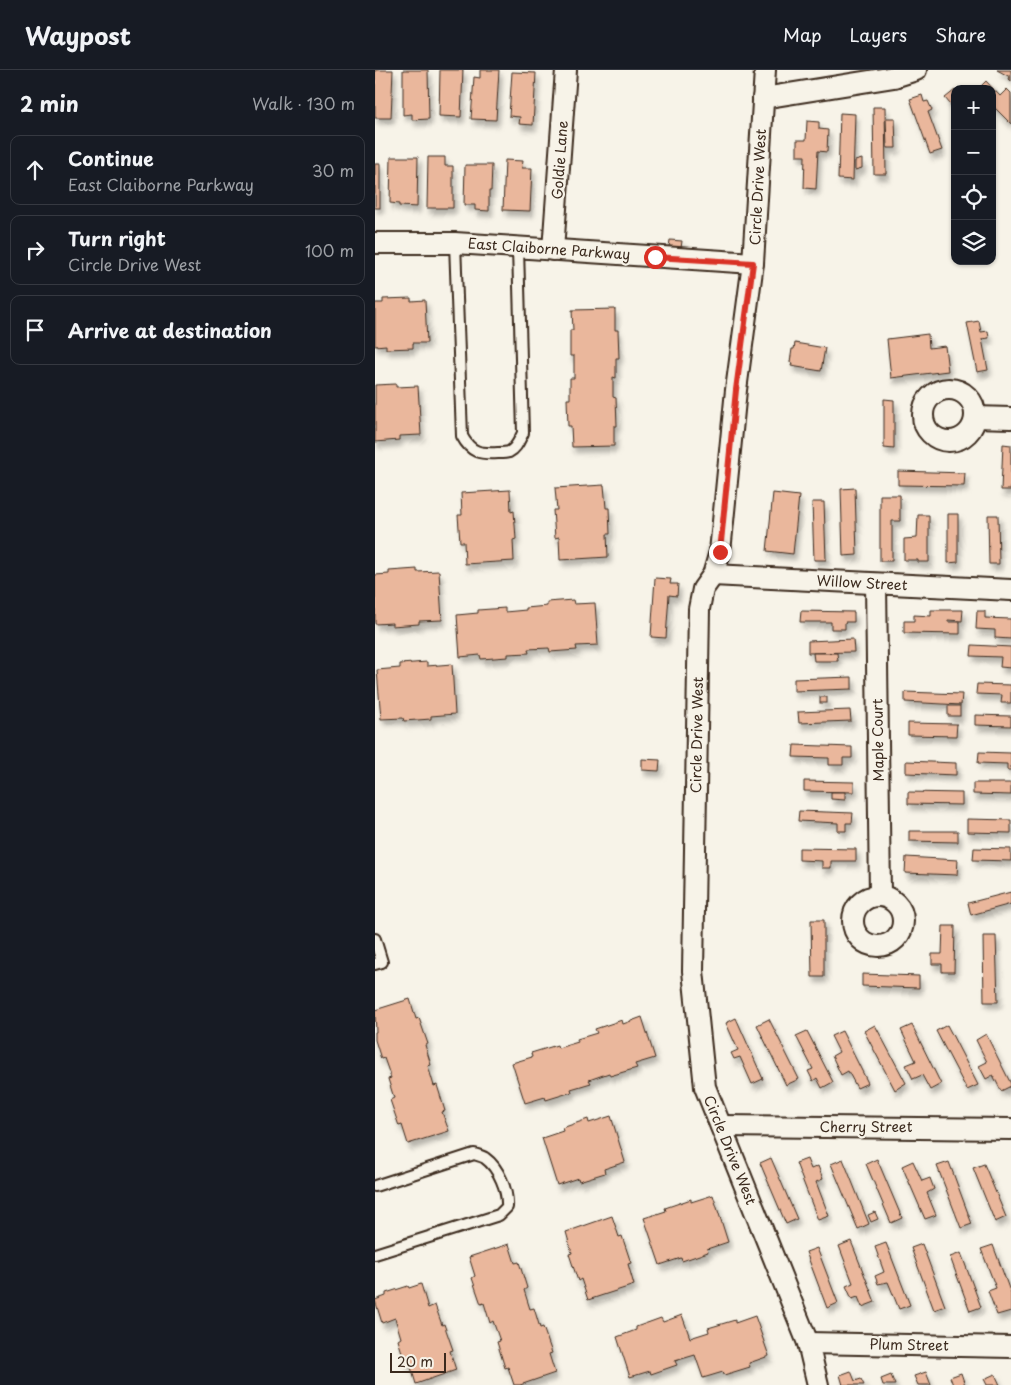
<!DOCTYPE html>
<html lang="en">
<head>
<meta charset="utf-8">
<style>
  :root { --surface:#171b24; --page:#20242c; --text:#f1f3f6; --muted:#9ea1a6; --line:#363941 }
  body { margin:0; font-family:"Playpen Sans",sans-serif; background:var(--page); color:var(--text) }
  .controls { position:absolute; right:15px; top:15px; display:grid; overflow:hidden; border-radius:10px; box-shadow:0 1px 4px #0004 }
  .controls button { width:45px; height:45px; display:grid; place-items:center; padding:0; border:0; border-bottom:1px solid var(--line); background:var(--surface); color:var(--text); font:25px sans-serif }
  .scale { position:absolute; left:15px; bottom:12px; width:56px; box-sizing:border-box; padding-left:5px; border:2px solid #3b2a1e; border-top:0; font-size:14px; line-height:18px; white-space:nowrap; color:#3b2a1e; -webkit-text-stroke:4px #f7f3e8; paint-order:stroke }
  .stop { position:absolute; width:15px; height:15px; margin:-11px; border:4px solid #d93025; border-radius:50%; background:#fff }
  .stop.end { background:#d93025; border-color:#fff; box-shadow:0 1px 5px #0008 }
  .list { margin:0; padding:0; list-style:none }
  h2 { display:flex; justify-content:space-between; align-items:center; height:65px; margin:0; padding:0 20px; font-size:21px }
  h2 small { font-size:16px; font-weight:400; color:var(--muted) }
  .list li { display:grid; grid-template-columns:32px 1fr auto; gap:15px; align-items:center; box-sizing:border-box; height:70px; margin:0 10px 10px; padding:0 10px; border:1px solid var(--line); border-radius:10px }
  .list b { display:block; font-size:19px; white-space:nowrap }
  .list p { margin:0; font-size:16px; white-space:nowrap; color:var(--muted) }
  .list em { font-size:16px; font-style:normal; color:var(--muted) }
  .icon { flex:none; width:28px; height:28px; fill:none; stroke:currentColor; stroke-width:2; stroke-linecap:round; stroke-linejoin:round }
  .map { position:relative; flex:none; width:636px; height:1315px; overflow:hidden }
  header { display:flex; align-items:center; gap:30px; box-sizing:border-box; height:70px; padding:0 25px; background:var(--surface); border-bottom:1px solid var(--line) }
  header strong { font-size:24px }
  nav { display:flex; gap:28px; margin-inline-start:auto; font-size:18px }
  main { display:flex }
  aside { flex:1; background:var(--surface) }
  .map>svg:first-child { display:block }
  .building { fill:#eab79c; stroke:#3b2a1e; filter:url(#shadow) }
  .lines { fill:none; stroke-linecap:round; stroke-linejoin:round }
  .lane-casing { stroke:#3b2a1e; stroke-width:14 }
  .street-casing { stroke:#3b2a1e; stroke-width:24 }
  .lane { stroke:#f7f3e8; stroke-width:10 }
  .street { stroke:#f7f3e8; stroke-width:20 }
  .route { stroke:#d93025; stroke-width:6 }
  .labels { text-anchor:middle; stroke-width:4.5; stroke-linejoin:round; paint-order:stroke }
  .street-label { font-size:14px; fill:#3b2a1e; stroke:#f7f3e8 }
</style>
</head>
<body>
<header>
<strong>Waypost</strong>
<nav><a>Map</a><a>Layers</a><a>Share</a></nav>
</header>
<main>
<aside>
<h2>2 min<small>Walk · 130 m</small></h2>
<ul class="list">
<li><svg class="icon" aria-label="ahead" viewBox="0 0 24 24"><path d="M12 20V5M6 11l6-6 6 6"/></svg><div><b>Continue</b><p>East Claiborne Parkway</p></div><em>30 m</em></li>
<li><svg class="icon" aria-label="right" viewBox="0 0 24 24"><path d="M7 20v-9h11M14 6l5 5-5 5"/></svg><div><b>Turn right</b><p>Circle Drive West</p></div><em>100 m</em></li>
<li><svg class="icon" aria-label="arrive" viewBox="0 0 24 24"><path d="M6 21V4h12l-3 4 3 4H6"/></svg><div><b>Arrive at destination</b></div></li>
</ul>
</aside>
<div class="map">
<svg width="636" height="1315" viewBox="0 0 636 1315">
  <defs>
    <filter id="shadow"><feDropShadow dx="3" dy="5.5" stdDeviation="2.5" flood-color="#0004"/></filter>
  </defs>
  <rect width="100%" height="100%" fill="#f7f3e8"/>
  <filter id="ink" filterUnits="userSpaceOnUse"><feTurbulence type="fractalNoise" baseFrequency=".02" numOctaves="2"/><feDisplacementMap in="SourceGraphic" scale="10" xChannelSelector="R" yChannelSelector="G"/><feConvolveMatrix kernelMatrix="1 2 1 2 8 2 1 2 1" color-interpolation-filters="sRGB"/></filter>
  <g filter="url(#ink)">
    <!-- building -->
    <g class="building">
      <polygon points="0,0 18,0 16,48 0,48"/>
      <polygon points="28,0 53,0 54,49 37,50 37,44 28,45"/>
      <polygon points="65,0 88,0 86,47 64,46"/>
      <polygon points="105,0 124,0 121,50 96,49 99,7 105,8"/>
      <polygon points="622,0 636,0 636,11 634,9 635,7"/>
      <polygon points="137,2 161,3 158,55 144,54 145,47 134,46"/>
      <polygon points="611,11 625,26 632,19 636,23 636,54 617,35 617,19 603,19"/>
      <polygon points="580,20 580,40 570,28"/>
      <polygon points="547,25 549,32 553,31 557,40 553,42 567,80 555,84 535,29"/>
      <polygon points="498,37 510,37 511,104 499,104"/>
      <polygon points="465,43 480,44 478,110 463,109"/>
      <polygon points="511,48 520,48 521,78 512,78"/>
      <polygon points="432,51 444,52 444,59 453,60 452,82 443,81 441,119 429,118 430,86 422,86 422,70 431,70"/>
      <polygon points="16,87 43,87 42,137 24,136 24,134 15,133"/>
      <polygon points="53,87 70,87 70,96 78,96 78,138 52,138"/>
      <polygon points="487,89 487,98 480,100 480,91"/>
      <polygon points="130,90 148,91 147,98 157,98 155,141 128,140"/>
      <rect x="0" y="94" width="5" height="44"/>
      <polygon points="90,95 117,95 116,121 114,121 114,141 100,140 100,135 89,135"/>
      <polygon points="295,170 307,171 306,178 294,177"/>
      <polygon points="36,228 36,231 50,230 52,273 38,273 38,278 11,279 11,275 0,276 0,233 8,233 8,229"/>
      <polygon points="240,239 240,260 243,260 244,288 241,288 241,308 238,307 238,327 241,328 242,356 239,356 239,376 197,377 196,356 193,356 192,329 195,329 195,308 199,308 199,286 195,286 195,260 198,260 197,240"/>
      <polygon points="604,251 606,262 613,261 614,268 607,269 613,300 602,302 592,253"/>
      <polygon points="553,264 554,278 570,276 573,301 516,308 512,269"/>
      <polygon points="420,273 450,278 446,301 416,296 417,293 415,292 417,279 419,279"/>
      <polygon points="21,314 21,317 43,316 46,365 24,366 24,370 0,372 0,315"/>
      <polygon points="509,329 519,330 519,379 509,378"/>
      <polygon points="628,374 636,375 636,420 626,420"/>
      <polygon points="523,401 590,403 589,416 523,415"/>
      <polygon points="229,415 231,438 234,438 235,464 232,464 233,487 185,490 184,467 180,468 178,440 182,440 180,418"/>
      <polygon points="480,418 482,485 468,486 466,419"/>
      <polygon points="135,420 136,442 139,441 141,469 138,470 139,491 90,494 89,472 85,472 83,445 87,445 86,423"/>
      <polygon points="398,423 424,426 418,484 392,481"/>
      <polygon points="505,425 525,425 525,451 517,451 517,491 505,491"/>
      <polygon points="437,432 449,432 451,490 439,490"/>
      <polygon points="573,444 583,444 583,492 573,493"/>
      <polygon points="543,445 554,445 554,492 543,492 543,490 529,490 529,469 542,468"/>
      <polygon points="613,445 623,445 624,494 614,494"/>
      <polygon points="42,499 42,502 64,501 67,550 44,551 44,554 17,556 17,553 0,554 0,505 14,504 14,501"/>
      <polygon points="280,508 296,509 295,514 303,514 302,526 294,525 291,568 276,567"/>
      <polygon points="198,530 199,534 220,533 223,575 201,576 202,580 175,582 174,578 153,579 154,583 133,584 133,587 106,589 105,585 85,587 82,545 103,543 103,540 130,538 130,542 151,540 151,538 172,536 172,532"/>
      <polygon points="556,540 588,540 587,551 573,550 573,552 585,552 585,564 529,563 529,551 539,551 539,545 556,546"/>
      <polygon points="426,541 479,542 479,552 470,552 470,559 456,559 456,552 425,552"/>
      <polygon points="602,541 610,541 610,548 636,549 636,569 620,568 620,560 601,559"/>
      <polygon points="478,569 479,582 433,583 433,571"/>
      <polygon points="597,575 636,577 636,598 625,597 626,587 596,586"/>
      <polygon points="438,583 462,583 463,591 439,591"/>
      <polygon points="52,592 52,596 77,594 80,644 56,646 56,649 29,651 28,648 6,649 2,600 25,598 25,594"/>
      <polygon points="477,607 477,619 419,621 419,609"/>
      <polygon points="602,614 636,615 636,633 626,633 627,625 601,624"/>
      <polygon points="530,622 587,624 586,635 530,632"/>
      <rect x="445" y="627" width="7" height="6"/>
      <rect x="573" y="636" width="12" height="10"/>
      <polygon points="475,640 476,651 424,653 423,642"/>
      <polygon points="600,645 636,646 636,656 600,655"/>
      <polygon points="533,653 582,654 581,666 533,665"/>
      <polygon points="419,675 477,677 477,688 468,688 468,695 454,695 454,688 418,687"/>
      <polygon points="604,682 636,683 636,700 632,700 632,694 603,693"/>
      <polygon points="267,689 285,690 284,701 267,700"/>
      <polygon points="531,691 581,693 581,705 531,703"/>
      <polygon points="429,711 479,712 479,722 429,721"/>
      <polygon points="598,713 636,713 636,725 598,724"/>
      <polygon points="456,722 470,722 470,730 456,729"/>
      <polygon points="533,722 587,723 587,735 533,734"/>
      <polygon points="424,741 478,743 477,753 471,753 471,761 463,761 463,753 423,751"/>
      <polygon points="592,749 636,750 636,763 592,762"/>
      <polygon points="534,761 583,761 583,772 534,771"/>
      <polygon points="424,778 481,779 481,791 456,791 456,798 447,798 447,791 424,790"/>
      <polygon points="599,778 636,779 636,791 598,790"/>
      <polygon points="531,787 583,790 582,805 530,803"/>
      <polygon points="636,822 636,834 596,845 593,833"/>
      <polygon points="436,850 449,850 449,907 437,907"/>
      <polygon points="568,856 580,856 579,902 567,902 567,894 557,894 557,884 567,884"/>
      <polygon points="608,866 621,866 623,932 609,932"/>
      <polygon points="487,904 544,906 544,918 487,916"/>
      <polygon points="35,929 41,949 44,948 53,974 50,975 56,995 53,996 59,1016 62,1015 70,1041 67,1042 74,1061 33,1074 27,1055 24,1056 15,1030 19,1028 13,1009 16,1008 9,988 6,989 0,970 0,962 1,962 0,940"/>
      <polygon points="267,947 280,988 260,994 262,998 235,1006 234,1003 214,1010 216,1013 196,1019 197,1022 171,1030 170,1027 150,1033 137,993 157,987 156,983 182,975 183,978 203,972 202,969 222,963 220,959 247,950 248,954"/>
      <polygon points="361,948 388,1009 377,1014 365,987 359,989 356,983 363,980 351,953"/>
      <polygon points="394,949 424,1009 411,1015 382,955"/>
      <polygon points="500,955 531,1013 520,1020 489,961"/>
      <polygon points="537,955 566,1014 555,1020 547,1005 538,1009 531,995 541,991 526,960"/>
      <polygon points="572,955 603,1015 592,1020 561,961"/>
      <polygon points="432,961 458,1012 447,1018 442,1008 438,1011 433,1001 438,999 421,966"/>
      <polygon points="467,961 493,1013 482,1018 473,1001 466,1005 457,986 464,982 456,966"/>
      <polygon points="611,964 636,1014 636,1016 626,1021 618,1005 611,1009 604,996 612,992 601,970"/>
      <polygon points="236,1046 250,1092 229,1099 230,1103 204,1111 203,1108 182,1115 167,1068 188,1061 187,1058 213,1049 214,1053"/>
      <polygon points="396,1088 422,1149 411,1154 385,1093"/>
      <polygon points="432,1089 436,1099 443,1096 448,1109 441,1112 454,1146 443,1150 421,1093"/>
      <polygon points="468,1089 494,1154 483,1159 456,1094"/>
      <polygon points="502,1089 527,1148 516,1153 491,1094"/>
      <polygon points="538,1091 547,1111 555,1108 559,1119 552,1123 561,1145 550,1149 527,1096"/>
      <polygon points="574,1092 597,1154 586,1158 562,1096"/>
      <polygon points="609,1094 631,1147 620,1152 598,1098"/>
      <polygon points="338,1125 353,1172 332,1179 333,1182 307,1191 306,1188 285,1195 269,1148 291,1141 290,1138 316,1129 316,1132"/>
      <polygon points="500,1142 503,1149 496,1152 493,1145"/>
      <polygon points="237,1146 244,1167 247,1166 256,1193 253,1194 259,1215 213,1230 206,1209 203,1211 194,1184 197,1183 191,1162"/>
      <polygon points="476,1171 500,1232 487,1237 483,1227 477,1229 471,1216 478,1213 464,1176"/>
      <polygon points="511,1173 535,1235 524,1239 513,1212 503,1214 500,1206 509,1202 500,1177"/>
      <polygon points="134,1174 140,1193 144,1192 152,1218 149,1220 155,1239 159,1238 165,1258 168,1257 177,1283 174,1284 180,1303 145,1315 139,1315 133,1297 130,1298 122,1272 125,1271 118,1251 115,1253 109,1233 106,1234 97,1208 100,1206 94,1187"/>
      <polygon points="547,1174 570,1236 559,1240 536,1178"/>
      <polygon points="618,1175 636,1224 636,1241 622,1245 613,1221 621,1218 606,1179"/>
      <polygon points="442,1178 463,1233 452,1238 431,1182"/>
      <polygon points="586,1183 606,1237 595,1241 575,1187"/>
      <polygon points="46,1214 53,1238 60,1235 67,1255 69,1254 78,1280 75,1281 81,1300 41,1314 35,1294 31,1295 23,1270 26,1268 20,1248 7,1253 0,1230 11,1226 11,1223 33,1216 34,1218"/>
      <polygon points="307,1245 315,1268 334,1262 333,1258 360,1250 360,1253 380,1246 394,1286 374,1293 375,1297 349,1305 348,1302 328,1308 320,1285 300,1291 302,1295 276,1304 275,1301 255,1307 242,1267 261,1260 261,1257 286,1248 288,1252"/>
      <polygon points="476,1301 480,1311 486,1309 489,1315 468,1315 465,1305"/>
      <polygon points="551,1302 556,1315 543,1315 539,1306"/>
      <polygon points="586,1303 590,1315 578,1315 575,1307"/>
      <polygon points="620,1304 625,1315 612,1315 609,1309"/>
      <polygon points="516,1305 520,1315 508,1315 506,1309"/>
    </g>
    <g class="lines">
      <defs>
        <g id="lane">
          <path d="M 80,173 L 87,366 C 96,383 105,384 123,383 C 127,383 131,383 134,382 C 142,378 144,370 148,363 L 143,178"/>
          <polyline points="0,869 7,892 0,894"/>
          <path d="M 0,1116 L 99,1084 C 102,1085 107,1086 110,1088 C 124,1098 133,1121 132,1137 L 124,1145 L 0,1184"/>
        </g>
        <g id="street">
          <polyline points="390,0 378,193 361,320 345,482 338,505 328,519 324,539 318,901 330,1017 433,1273 443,1315"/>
          <polyline points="388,28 519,7 541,0"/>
          <polyline points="0,173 80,173 378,193"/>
          <polyline points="178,180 191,0"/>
          <circle cx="574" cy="345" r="26"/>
          <polyline points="600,347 636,348"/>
          <polyline points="338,505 636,520"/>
          <polyline points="501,514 505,825"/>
          <circle cx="503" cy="851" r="25"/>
          <polyline points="346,1056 636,1059"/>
          <polyline points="433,1273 636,1277"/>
        </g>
      </defs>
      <!-- lane casing -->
      <use href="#lane" class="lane-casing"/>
      <!-- street casing -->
      <use href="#street" class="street-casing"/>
      <!-- lane -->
      <use href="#lane" class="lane"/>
      <!-- street -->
      <use href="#street" class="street"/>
    </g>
  </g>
  <g class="lines" filter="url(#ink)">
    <!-- route -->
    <polyline class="route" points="280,187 378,193 361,320 345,482"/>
  </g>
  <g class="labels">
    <!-- street labels -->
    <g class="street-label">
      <text transform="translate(185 90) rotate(-86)" y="5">Goldie Lane</text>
      <text transform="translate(383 117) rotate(-87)" y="5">Circle Drive West</text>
      <text transform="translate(174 179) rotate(4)" y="5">East Claiborne Parkway</text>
      <text transform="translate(487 513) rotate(3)" y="5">Willow Street</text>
      <text transform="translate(322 665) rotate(-89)" y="5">Circle Drive West</text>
      <text transform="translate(503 670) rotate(-91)" y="5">Maple Court</text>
      <text x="491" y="1062">Cherry Street</text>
      <text transform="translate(355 1080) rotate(68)" y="5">Circle Drive West</text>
      <text transform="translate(534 1275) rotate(1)" y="5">Plum Street</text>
    </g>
  </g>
</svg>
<div class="controls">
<button>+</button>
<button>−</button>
<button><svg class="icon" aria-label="locate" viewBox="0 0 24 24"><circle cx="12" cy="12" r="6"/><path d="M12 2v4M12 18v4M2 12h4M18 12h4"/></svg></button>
<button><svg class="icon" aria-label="layers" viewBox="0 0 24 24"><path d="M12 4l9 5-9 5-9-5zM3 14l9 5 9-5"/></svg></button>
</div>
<div class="scale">20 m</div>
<div class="stop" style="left:280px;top:187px"></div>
<div class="stop end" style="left:345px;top:482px"></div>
</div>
</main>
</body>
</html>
